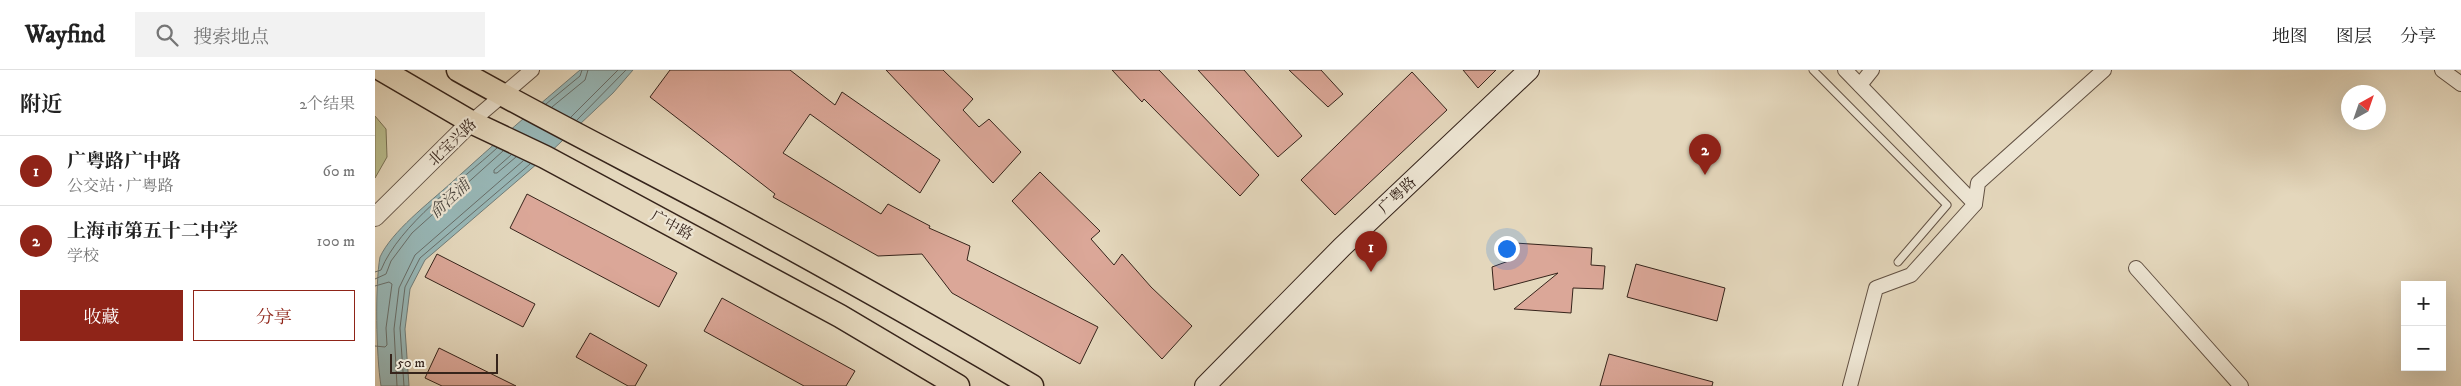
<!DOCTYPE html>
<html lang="zh">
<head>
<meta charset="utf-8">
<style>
  :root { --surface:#fff; --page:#f2f2f2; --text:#222; --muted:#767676; --line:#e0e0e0; --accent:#8f2418 }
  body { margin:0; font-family:"IM FELL DW Pica","Noto Serif SC",serif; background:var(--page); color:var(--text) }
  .controls { position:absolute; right:15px; bottom:15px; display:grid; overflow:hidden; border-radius:0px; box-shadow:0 5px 20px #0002 }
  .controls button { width:45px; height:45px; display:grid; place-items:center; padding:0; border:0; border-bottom:1px solid var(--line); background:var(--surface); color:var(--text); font:25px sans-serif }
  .compass { position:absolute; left:1966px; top:15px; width:45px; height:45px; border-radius:50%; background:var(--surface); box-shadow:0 5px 20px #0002; rotate:40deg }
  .scale { position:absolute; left:15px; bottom:12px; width:108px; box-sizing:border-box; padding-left:5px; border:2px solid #36241b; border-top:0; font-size:14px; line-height:18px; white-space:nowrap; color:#36241b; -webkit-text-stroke:4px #ede5d3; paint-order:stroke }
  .you { position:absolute; left:1131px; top:178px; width:18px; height:18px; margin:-12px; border:4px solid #fff; border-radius:50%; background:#1a73e8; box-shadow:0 0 0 8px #1a73e833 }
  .badge { display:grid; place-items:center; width:32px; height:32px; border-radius:50%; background:var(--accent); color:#fff; font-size:16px; font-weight:700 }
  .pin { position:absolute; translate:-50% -41px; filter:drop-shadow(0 1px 2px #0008) }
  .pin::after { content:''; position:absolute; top:26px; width:18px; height:15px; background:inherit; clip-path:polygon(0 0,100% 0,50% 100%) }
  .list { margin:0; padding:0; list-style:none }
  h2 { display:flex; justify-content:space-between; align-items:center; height:65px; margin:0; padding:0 20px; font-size:21px }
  h2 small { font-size:16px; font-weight:400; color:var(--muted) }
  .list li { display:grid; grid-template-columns:32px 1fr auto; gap:15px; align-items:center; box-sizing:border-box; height:70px; padding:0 20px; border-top:1px solid var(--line) }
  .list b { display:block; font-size:19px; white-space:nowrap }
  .list p { margin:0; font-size:16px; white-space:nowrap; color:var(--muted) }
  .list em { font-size:16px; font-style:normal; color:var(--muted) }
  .actions { display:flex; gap:10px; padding:15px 20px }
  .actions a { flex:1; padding:11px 0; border:1px solid var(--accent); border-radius:0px; text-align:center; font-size:18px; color:var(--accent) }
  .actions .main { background:var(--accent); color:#fff }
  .icon { flex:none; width:28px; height:28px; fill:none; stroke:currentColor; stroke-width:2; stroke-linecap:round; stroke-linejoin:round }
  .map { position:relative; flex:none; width:2086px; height:316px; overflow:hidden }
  header { display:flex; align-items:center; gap:30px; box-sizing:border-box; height:70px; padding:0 25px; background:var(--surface); border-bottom:1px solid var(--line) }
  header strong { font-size:24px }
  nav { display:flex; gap:28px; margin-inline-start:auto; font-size:18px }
  .search { width:350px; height:45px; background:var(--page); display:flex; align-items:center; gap:12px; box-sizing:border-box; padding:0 18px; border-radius:0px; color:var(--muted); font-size:19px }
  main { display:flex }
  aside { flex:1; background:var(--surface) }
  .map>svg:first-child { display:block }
  .green { fill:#b9bd8d; stroke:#787054 }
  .water { fill:#98b8b8; stroke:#717d79 }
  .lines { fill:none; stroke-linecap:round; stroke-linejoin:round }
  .shore { stroke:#676e6a; stroke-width:1 }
  .building { fill:#dba798; stroke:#36241b }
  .service-casing { stroke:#625143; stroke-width:9 }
  .minor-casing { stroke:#625143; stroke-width:16 }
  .tertiary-casing { stroke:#625143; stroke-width:20 }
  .secondary-casing { stroke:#36241b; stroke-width:22 }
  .primary-casing { stroke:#36241b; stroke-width:25 }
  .service { stroke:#ede5d3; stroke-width:7 }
  .minor { stroke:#ede5d3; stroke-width:14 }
  .tertiary { stroke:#ede5d3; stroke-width:18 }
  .secondary { stroke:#ede5d3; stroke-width:20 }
  .primary { stroke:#e4d7bc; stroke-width:22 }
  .labels { text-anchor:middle; stroke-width:4.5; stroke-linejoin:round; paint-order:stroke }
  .street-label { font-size:15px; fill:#36241b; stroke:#ede5d3 }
  .water-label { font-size:16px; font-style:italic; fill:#4e4942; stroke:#ede5d3 }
</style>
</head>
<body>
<header>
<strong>Wayfind</strong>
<div class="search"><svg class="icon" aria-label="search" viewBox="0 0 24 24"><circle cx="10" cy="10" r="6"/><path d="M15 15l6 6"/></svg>搜索地点</div>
<nav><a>地图</a><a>图层</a><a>分享</a></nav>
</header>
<main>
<aside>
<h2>附近<small>2个结果</small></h2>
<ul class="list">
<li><span class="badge">1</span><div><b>广粤路广中路</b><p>公交站 · 广粤路</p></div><em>60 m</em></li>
<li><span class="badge">2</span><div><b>上海市第五十二中学</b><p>学校</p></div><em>100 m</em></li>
</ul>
<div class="actions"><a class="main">收藏</a><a>分享</a></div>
</aside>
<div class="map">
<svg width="2086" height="316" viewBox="0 0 2086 316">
  <rect width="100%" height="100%" fill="#e4d7bc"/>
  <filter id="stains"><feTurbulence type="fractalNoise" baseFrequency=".004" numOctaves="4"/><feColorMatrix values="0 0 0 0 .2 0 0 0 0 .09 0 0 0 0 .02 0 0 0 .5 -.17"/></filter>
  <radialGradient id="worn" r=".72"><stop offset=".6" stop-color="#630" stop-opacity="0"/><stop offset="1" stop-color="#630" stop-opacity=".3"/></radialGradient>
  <!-- green -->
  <polygon class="green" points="0,46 11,59 12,87 0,108"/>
  <!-- water -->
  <path class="water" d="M 205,0 L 258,0 L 238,23 L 170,87 L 50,190 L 35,219 L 30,259 L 34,316 L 6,316 C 1,285 0,215 5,187 C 17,161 54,133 76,113 C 118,75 161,37 205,0 Z"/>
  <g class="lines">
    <!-- shore -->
    <g class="shore">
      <polyline points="171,34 205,6 207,0"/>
      <polyline points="177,37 210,10 213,0"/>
      <polyline points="196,47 243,0"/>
      <polyline points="202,50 251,0"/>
      <polyline points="136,85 119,100 119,103 122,103 141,87"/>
      <path d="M 0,202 L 6,200 C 24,155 86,111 122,78"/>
      <polyline points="0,209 11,204 16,191 37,163 128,81"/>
      <polyline points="0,216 14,212 17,214 11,258 12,275 10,277 0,276"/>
      <polyline points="22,316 19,259 24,218 40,185 148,91"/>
      <polyline points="29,316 25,258 30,217 45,188 155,94"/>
    </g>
  </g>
  <!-- building -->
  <g class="building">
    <polygon points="295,0 415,0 460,35 467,22 565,90 545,123 435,44 408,83 506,144 513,134 555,156 554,158 595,176 592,190 723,257 705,294 577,223 547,184 503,186 398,127 400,124 275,27"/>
    <polygon points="511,0 568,0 598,29 588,40 604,57 614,49 646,82 618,113"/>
    <polygon points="737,0 784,0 884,105 865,126 769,29 767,32"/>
    <polygon points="823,0 869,0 927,66 903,87"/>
    <polygon points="914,0 946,0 968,24 953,37"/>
    <polygon points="1088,0 1121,0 1103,18"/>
    <polygon points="1037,2 1072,40 960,145 926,110"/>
    <polygon points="665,102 725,161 716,169 739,195 747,184 776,217 817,256 787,289 637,131"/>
    <polygon points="152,124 302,203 284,237 135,158"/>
    <polygon points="1140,173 1217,178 1216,195 1230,196 1228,219 1198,218 1196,243 1139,239 1183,203 1119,220 1117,197 1139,189"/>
    <polygon points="62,184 160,234 148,257 50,207"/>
    <polygon points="1261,194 1350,218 1342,251 1252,227"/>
    <polygon points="347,228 480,301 471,316 429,316 329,261"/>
    <polygon points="215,263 272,295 260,316 253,316 201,287"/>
    <polygon points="64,278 141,316 67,316 50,308"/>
    <polygon points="1234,284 1338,312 1337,316 1225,316"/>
  </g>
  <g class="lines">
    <defs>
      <polyline id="service" points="1438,0 1572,135 1523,192"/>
      <g id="minor">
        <polyline points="1470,0 1600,134"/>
        <polyline points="2067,0 2086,14"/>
        <polyline points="1485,15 1497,0"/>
        <polyline points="96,52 157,0"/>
        <polyline points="1761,198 1866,316"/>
        <polyline points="1475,316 1501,218 1536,205 1600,134 1603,113 1729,0"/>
      </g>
      <polyline id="tertiary" points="0,147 96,52"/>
      <polyline id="secondary" points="830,316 967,177 1154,0"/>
      <g id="primary">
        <polyline points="7,0 96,52 170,87 465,246 583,316"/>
        <path d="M 83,0 C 173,51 266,97 357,146 C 458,201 558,257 657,316"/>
      </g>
    </defs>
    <!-- service casing -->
    <use href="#service" class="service-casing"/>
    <!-- minor casing -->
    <use href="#minor" class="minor-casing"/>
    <!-- tertiary casing -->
    <use href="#tertiary" class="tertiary-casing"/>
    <!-- secondary casing -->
    <use href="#secondary" class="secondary-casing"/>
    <!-- primary casing -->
    <use href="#primary" class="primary-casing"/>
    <!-- service -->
    <use href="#service" class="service"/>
    <!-- minor -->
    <use href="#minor" class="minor"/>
    <!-- tertiary -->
    <use href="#tertiary" class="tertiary"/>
    <!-- secondary -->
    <use href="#secondary" class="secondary"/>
    <!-- primary -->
    <use href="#primary" class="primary"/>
  </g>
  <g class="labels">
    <!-- street labels -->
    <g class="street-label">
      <text transform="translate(77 72) rotate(-44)" y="5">北宝兴路</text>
      <text transform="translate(1022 125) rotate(-43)" y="5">广粤路</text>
      <text transform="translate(297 155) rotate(28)" y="5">广中路</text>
    </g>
    <!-- water labels -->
    <g class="water-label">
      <text transform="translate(74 128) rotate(-43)" y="6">俞泾浦</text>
    </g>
  </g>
  <rect width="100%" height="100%" filter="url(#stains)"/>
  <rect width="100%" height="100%" fill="url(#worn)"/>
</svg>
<div class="controls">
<button>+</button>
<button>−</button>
</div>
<svg class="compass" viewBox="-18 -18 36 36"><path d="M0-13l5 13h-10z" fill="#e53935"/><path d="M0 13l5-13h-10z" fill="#767676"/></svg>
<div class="scale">50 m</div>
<div class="you"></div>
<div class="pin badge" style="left:996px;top:202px">1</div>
<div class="pin badge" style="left:1330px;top:105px">2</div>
</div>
</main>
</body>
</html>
